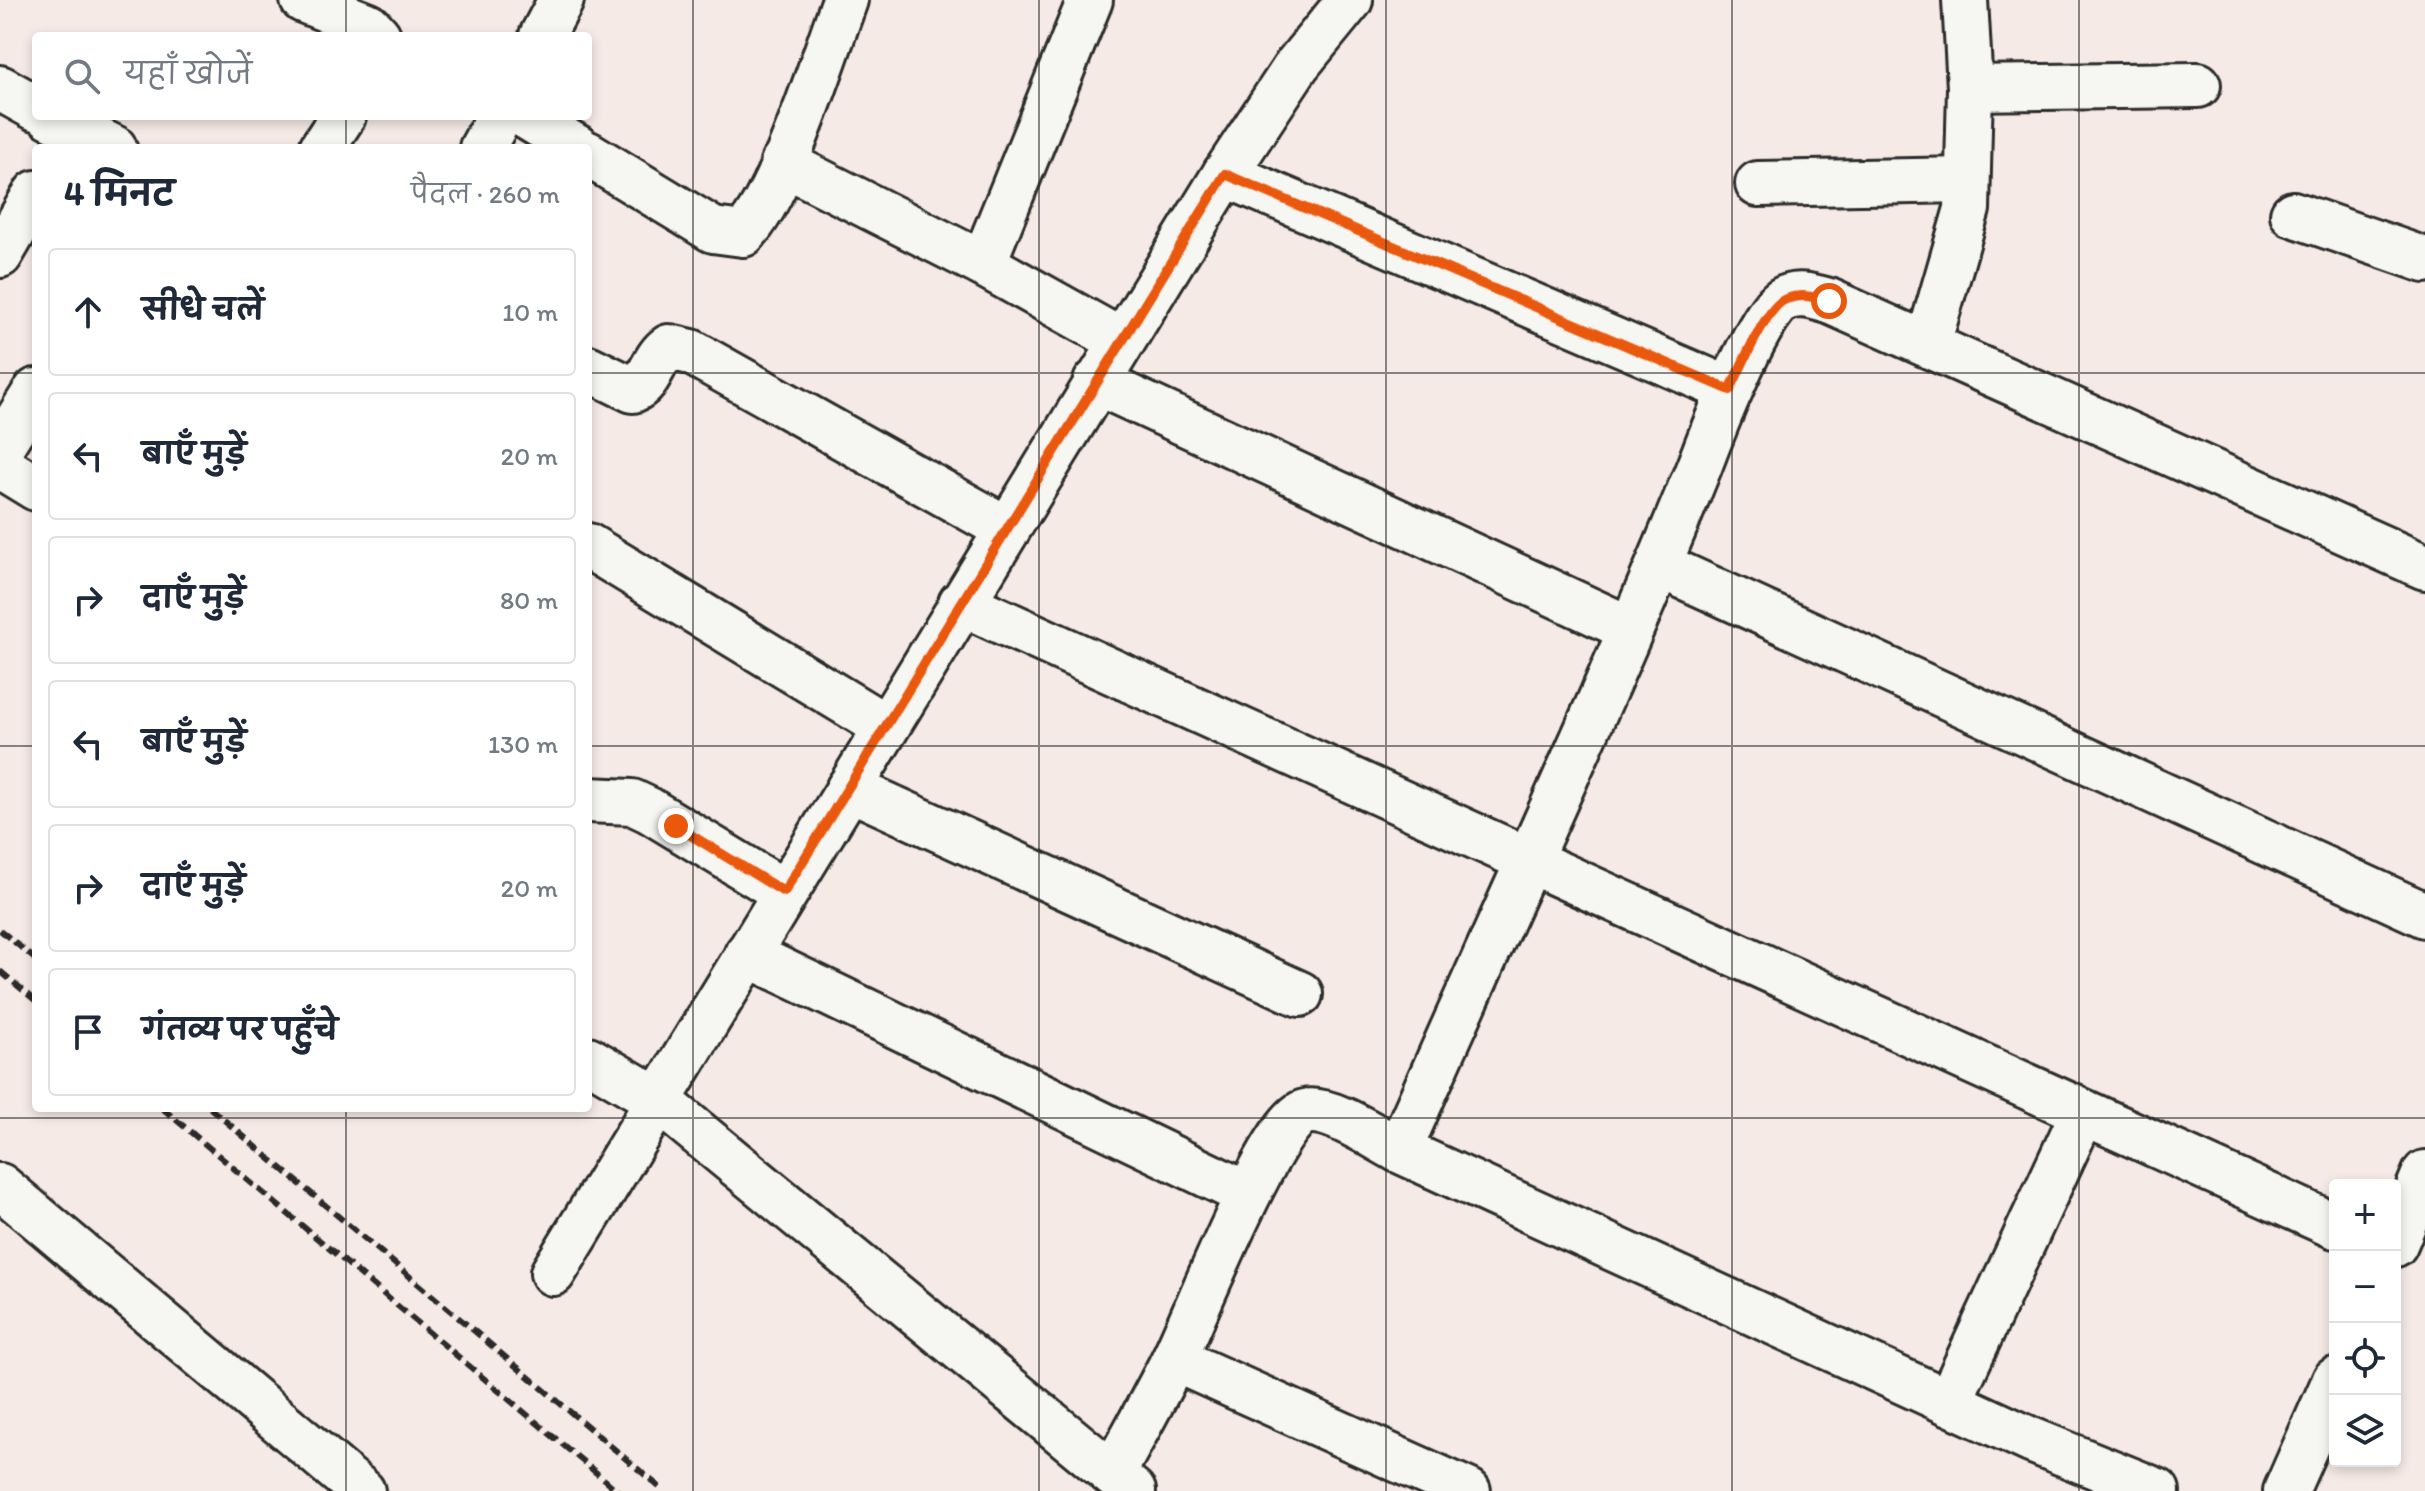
<!DOCTYPE html>
<html lang="hi">
<head>
<meta charset="utf-8">
<style>
  :root { --surface:#fff; --page:#f6f6f7; --text:#1f2937; --muted:#747a83; --line:#e0e1e3 }
  body { margin:0; font-family:Itim,"Playpen Sans Deva",sans-serif; background:var(--page); color:var(--text) }
  .controls { position:absolute; right:24px; bottom:24px; display:grid; overflow:hidden; border-radius:8px; box-shadow:0 4px 12px #0003 }
  .controls button { width:72px; height:72px; display:grid; place-items:center; padding:0; border:0; border-bottom:2px solid var(--line); background:var(--surface); color:var(--text); font:40px sans-serif }
  .stop { position:absolute; width:24px; height:24px; margin:-18px; border:6px solid #ea580c; border-radius:50%; background:#fff }
  .stop.end { background:#ea580c; border-color:#fff; box-shadow:0 2px 8px #0008 }
  .list { margin:0; padding:0; list-style:none }
  h2 { display:flex; justify-content:space-between; align-items:center; height:104px; margin:0; padding:0 32px; font-size:34px }
  h2 small { font-size:26px; font-weight:400; color:var(--muted) }
  .list li { display:grid; grid-template-columns:52px 1fr auto; gap:24px; align-items:center; box-sizing:border-box; height:128px; margin:0 16px 16px; padding:0 16px; border:2px solid var(--line); border-radius:8px }
  .list b { display:block; font-size:30px; white-space:nowrap }
  .list em { font-size:26px; font-style:normal; color:var(--muted) }
  .icon { flex:none; width:44px; height:44px; fill:none; stroke:currentColor; stroke-width:2; stroke-linecap:round; stroke-linejoin:round }
  .map { position:relative; flex:none; width:2425px; height:1491px; overflow:hidden }
  .search { position:absolute; background:var(--surface); box-shadow:0 4px 12px #0003; left:32px; top:32px; width:560px; height:88px; display:flex; align-items:center; gap:20px; box-sizing:border-box; padding:0 28px; border-radius:8px; color:var(--muted); font-size:30px }
  .panel { position:absolute; background:var(--surface); box-shadow:0 4px 12px #0003; left:32px; top:144px; width:560px; height:968px; border-radius:8px }
  .map>svg:first-child { display:block }
  .lines { fill:none; stroke-linecap:round; stroke-linejoin:round }
  .minor-casing { stroke:#2b2b2b; stroke-width:50 }
  .minor { stroke:#f6f6f2; stroke-width:44 }
  .rail { stroke:#2b2b2b; stroke-width:6; stroke-dasharray:12 6; stroke-linecap:butt }
  .route { stroke:#ea580c; stroke-width:10 }
  .grid { fill:none; stroke:#2b2b2b; stroke-width:2; stroke-opacity:0.55 }
</style>
</head>
<body>
<div class="map">
<svg width="2425" height="1491" viewBox="0 0 2425 1491">
  <rect width="100%" height="100%" fill="#f6eae6"/>
  <filter id="ink" filterUnits="userSpaceOnUse"><feTurbulence type="fractalNoise" baseFrequency=".0125" numOctaves="2"/><feDisplacementMap in="SourceGraphic" scale="16" xChannelSelector="R" yChannelSelector="G"/><feConvolveMatrix kernelMatrix="1 2 1 2 8 2 1 2 1" color-interpolation-filters="sRGB"/></filter>
  <g filter="url(#ink)">
    <g class="lines">
      <defs>
        <g id="minor">
          <polyline points="303,0 369,26 378,36"/>
          <polyline points="542,36 561,0"/>
          <polyline points="0,88 36,108"/>
          <polyline points="1970,88 2198,85"/>
          <polyline points="50,116 114,148"/>
          <polyline points="525,116 578,148"/>
          <polyline points="322,148 343,116"/>
          <polyline points="482,148 500,116"/>
          <path d="M 588,154 L 713,230 L 743,234 C 780,200 825,53 845,0"/>
          <polyline points="783,163 983,264 1121,341"/>
          <polyline points="1225,174 1730,390"/>
          <polyline points="1758,184 1967,180"/>
          <polyline points="2293,214 2425,260"/>
          <polyline points="0,255 36,193"/>
          <polyline points="983,264 1090,0"/>
          <polyline points="1928,344 1967,209 1970,88 1965,0"/>
          <path d="M 588,368 L 633,390 C 652,382 652,358 669,347 L 691,352 L 1007,529"/>
          <polyline points="1096,382 1630,629"/>
          <polyline points="0,448 36,391"/>
          <polyline points="0,466 36,488"/>
          <polyline points="588,546 886,727"/>
          <polyline points="1659,565 2425,915"/>
          <polyline points="961,603 2335,1226"/>
          <polyline points="849,788 1300,994"/>
          <polyline points="588,800 632,802 649,810 784,892"/>
          <polyline points="747,954 1247,1194"/>
          <polyline points="588,1059 658,1100 1133,1491"/>
          <path d="M 1399,1150 C 1499,922 1606,697 1699,467 C 1711,435 1757,316 1782,300 C 1797,291 1814,297 1829,301 L 2425,567"/>
          <polyline points="0,1186 362,1491"/>
          <polyline points="2395,1244 2425,1173"/>
          <polyline points="553,1273 1225,174 1297,65 1350,0"/>
          <polyline points="1174,1359 1468,1491"/>
          <polyline points="1949,1402 2083,1113"/>
          <path d="M 1113,1473 C 1133,1436 1154,1399 1173,1361 C 1193,1321 1272,1119 1305,1112 C 1329,1106 1378,1139 1399,1150 L 2031,1440 L 2157,1491"/>
          <polyline points="2286,1491 2335,1380"/>
        </g>
      </defs>
      <!-- minor casing -->
      <use href="#minor" class="minor-casing"/>
      <!-- minor -->
      <use href="#minor" class="minor"/>
      <!-- rail -->
      <g class="rail">
        <polyline points="0,930 36,960"/>
        <polyline points="0,971 36,1001"/>
        <polyline points="162,1108 618,1491"/>
        <polyline points="210,1108 664,1491"/>
      </g>
    </g>
  </g>
  <g class="lines" filter="url(#ink)">
    <!-- route -->
    <path class="route" d="M 676,826 L 784,892 L 1225,174 L 1730,390 C 1740,370 1766,306 1786,299 C 1802,293 1814,297 1829,301"/>
  </g>
  <!-- grid -->
  <path class="grid" d="M 346,0 L 346,36M 693,0 L 693,1491M 1039,0 L 1039,1491M 1386,0 L 1386,1491M 1732,0 L 1732,1491M 2079,0 L 2079,1491M 346,116 L 346,148M 0,373 L 36,373M 588,373 L 2425,373M 0,746 L 36,746M 588,746 L 2425,746M 346,1108 L 346,1491M 0,1118 L 2425,1118"/>
</svg>
<div class="controls">
<button>+</button>
<button>−</button>
<button><svg class="icon" aria-label="locate" viewBox="0 0 24 24"><circle cx="12" cy="12" r="6"/><path d="M12 2v4M12 18v4M2 12h4M18 12h4"/></svg></button>
<button><svg class="icon" aria-label="layers" viewBox="0 0 24 24"><path d="M12 4l9 5-9 5-9-5zM3 14l9 5 9-5"/></svg></button>
</div>
<div class="stop" style="left:1829px;top:301px"></div>
<div class="stop end" style="left:676px;top:826px"></div>
<div class="search"><svg class="icon" aria-label="search" viewBox="0 0 24 24"><circle cx="10" cy="10" r="6"/><path d="M15 15l6 6"/></svg>यहाँ खोजें</div>
<section class="panel">
<h2>4 मिनट<small>पैदल · 260 m</small></h2>
<ul class="list">
<li><svg class="icon" aria-label="ahead" viewBox="0 0 24 24"><path d="M12 20V5M6 11l6-6 6 6"/></svg><div><b>सीधे चलें</b></div><em>10 m</em></li>
<li><svg class="icon" aria-label="left" viewBox="0 0 24 24"><path d="M17 20v-9H6M10 6l-5 5 5 5"/></svg><div><b>बाएँ मुड़ें</b></div><em>20 m</em></li>
<li><svg class="icon" aria-label="right" viewBox="0 0 24 24"><path d="M7 20v-9h11M14 6l5 5-5 5"/></svg><div><b>दाएँ मुड़ें</b></div><em>80 m</em></li>
<li><svg class="icon" aria-label="left" viewBox="0 0 24 24"><path d="M17 20v-9H6M10 6l-5 5 5 5"/></svg><div><b>बाएँ मुड़ें</b></div><em>130 m</em></li>
<li><svg class="icon" aria-label="right" viewBox="0 0 24 24"><path d="M7 20v-9h11M14 6l5 5-5 5"/></svg><div><b>दाएँ मुड़ें</b></div><em>20 m</em></li>
<li><svg class="icon" aria-label="arrive" viewBox="0 0 24 24"><path d="M6 21V4h12l-3 4 3 4H6"/></svg><div><b>गंतव्य पर पहुँचे</b></div></li>
</ul>
</section>
</div>
</body>
</html>
